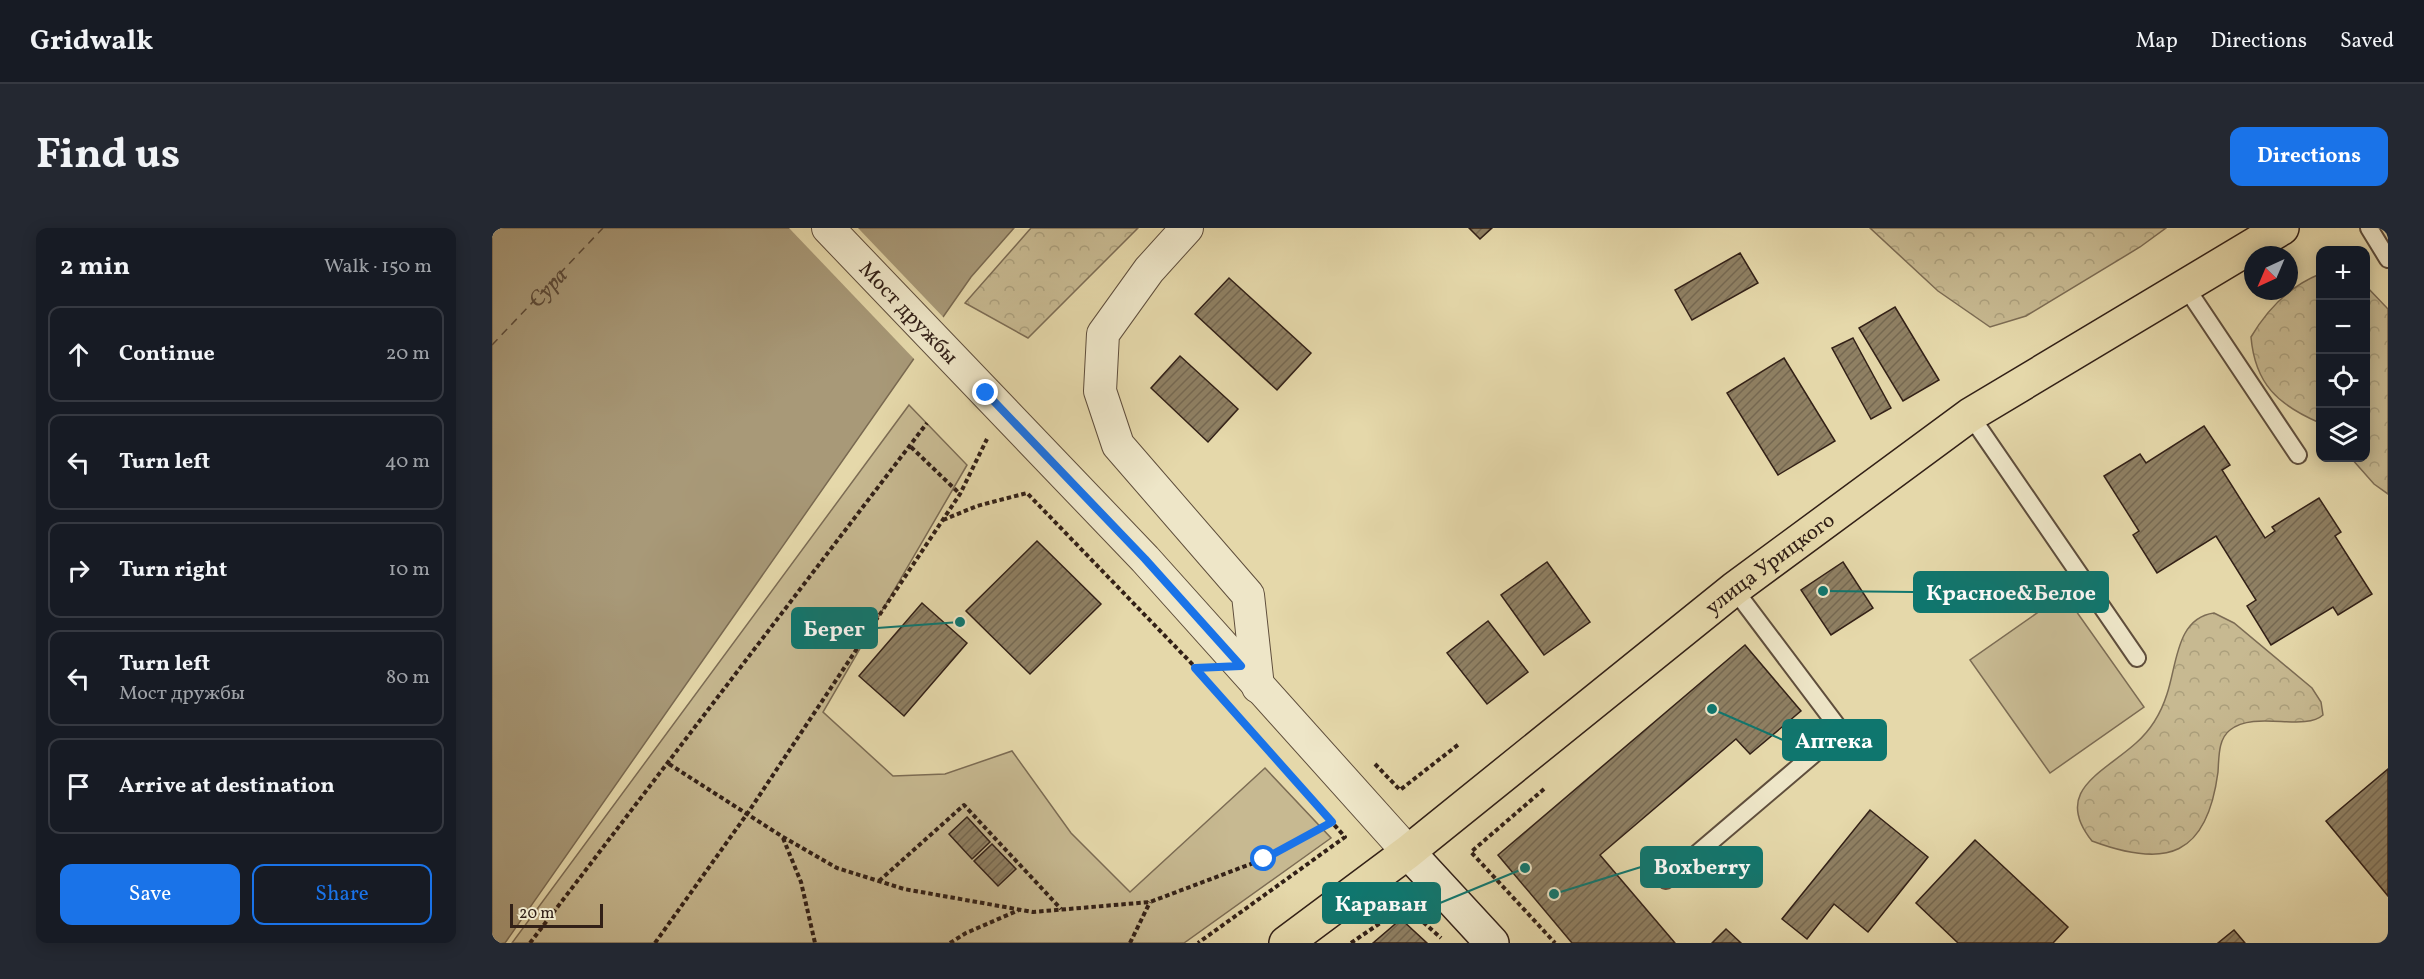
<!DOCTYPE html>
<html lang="en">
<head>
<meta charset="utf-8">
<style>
  :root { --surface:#171b24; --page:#242831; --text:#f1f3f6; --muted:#9ea1a6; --line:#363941; --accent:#1a73e8 }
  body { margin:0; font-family:Vollkorn,serif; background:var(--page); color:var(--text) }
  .controls { position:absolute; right:18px; top:18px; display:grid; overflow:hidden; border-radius:12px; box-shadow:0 3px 15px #0003 }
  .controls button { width:54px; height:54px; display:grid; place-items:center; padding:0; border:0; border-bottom:2px solid var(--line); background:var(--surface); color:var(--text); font:30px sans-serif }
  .compass { position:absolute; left:1752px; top:18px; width:54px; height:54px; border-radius:50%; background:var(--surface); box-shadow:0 3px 15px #0003; rotate:224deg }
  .scale { position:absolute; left:18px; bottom:15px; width:93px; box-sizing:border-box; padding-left:6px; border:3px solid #322017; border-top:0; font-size:16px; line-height:21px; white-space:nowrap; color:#322017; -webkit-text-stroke:4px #eee6c8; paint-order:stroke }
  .stop { position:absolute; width:18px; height:18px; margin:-14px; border:4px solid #1a73e8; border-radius:50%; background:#fff }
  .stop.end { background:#1a73e8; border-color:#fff; box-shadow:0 2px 6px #0008 }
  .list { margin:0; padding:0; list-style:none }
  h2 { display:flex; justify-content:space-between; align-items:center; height:78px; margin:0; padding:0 24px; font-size:26px }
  h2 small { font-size:20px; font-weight:400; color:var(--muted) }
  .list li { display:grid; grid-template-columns:39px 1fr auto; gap:18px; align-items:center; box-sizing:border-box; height:96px; margin:0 12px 12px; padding:0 12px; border:2px solid var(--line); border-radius:12px }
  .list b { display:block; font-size:22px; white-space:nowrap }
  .list p { margin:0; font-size:20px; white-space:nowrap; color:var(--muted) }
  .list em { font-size:20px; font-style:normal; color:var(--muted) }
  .actions { display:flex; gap:12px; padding:18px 24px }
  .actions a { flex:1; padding:14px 0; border:2px solid var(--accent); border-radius:12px; text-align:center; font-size:21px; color:var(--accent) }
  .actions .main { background:var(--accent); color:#fff }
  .icon { flex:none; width:33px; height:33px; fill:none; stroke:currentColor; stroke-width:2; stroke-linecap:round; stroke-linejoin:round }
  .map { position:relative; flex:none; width:1896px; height:715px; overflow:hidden; border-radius:12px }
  header { display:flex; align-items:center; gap:36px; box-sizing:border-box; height:84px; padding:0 30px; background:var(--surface); border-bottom:2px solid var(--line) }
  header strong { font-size:28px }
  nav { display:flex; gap:33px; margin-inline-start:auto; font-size:21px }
  .intro { display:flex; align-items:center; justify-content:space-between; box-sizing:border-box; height:144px; padding:0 36px }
  h1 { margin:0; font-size:42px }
  .button { padding:15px 27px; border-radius:12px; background:var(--accent); color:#fff; font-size:21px; font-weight:700 }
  main { display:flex; gap:36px; padding:0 36px }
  aside { flex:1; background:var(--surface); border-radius:12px; box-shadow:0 3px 15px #0003 }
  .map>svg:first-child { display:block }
  .green { fill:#c7b991; stroke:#7c6c54; stroke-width:1.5 }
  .forest { fill:url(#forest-crowns); stroke:#7c6c54; stroke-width:1.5 }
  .water { fill:#a89978; stroke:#796951; stroke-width:1.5 }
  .pier { fill:#e5d8aa }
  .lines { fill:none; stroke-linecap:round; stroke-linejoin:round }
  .ferry { stroke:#5b4a39; stroke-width:1.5; stroke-dasharray:8 6; stroke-linecap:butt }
  .building { fill:url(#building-hatch); stroke:#322017; stroke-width:1.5 }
  .lane-casing { stroke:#5f4e3c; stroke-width:20 }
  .street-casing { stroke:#5f4e3c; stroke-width:34 }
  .secondary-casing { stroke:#322017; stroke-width:36 }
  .primary-casing { stroke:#322017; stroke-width:36 }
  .path { stroke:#322017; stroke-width:4; stroke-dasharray:4.5 3; stroke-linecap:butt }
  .lane { stroke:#eee6c8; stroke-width:16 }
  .street { stroke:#eee6c8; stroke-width:32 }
  .secondary { stroke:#eee6c8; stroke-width:33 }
  .primary { stroke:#e5d8aa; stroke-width:33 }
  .route { stroke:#1a73e8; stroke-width:8 }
  .labels { text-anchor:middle; stroke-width:5; stroke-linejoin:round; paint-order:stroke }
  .street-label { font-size:21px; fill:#322017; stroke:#eee6c8 }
  .water-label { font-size:22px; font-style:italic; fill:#5b4a39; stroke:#eee6c8 }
  .leader { fill:none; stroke:#0f766e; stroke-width:2 }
  .callout-dot { fill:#0f766e; stroke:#eee6c8; stroke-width:2 }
  .callout { fill:#0f766e; stroke:#0f766e; stroke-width:2 }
  .callout-label { font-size:22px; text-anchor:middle; font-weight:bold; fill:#fff }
</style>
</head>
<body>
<header>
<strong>Gridwalk</strong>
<nav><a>Map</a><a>Directions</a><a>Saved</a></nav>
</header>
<div class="intro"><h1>Find us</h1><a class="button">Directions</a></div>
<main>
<aside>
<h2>2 min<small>Walk · 150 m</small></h2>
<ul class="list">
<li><svg class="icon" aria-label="ahead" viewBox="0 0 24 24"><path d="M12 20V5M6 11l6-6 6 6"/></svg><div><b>Continue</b></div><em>20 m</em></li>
<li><svg class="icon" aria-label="left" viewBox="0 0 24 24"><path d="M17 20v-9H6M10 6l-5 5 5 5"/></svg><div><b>Turn left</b></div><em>40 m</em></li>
<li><svg class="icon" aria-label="right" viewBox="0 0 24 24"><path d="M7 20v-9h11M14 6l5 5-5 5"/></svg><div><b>Turn right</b></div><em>10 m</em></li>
<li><svg class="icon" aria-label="left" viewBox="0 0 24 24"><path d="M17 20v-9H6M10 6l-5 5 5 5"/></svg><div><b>Turn left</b><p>Мост дружбы</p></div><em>80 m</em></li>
<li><svg class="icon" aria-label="arrive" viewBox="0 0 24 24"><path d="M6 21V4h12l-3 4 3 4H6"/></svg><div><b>Arrive at destination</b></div></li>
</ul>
<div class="actions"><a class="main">Save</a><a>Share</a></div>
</aside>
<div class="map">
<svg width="1896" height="715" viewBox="0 0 1896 715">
  <defs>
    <pattern id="forest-crowns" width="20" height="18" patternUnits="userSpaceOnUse" patternTransform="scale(1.5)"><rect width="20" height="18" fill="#c7b991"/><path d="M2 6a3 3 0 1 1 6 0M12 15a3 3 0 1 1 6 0" fill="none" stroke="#ab9f7c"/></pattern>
    <pattern id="building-hatch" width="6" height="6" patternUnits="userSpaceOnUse" patternTransform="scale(1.5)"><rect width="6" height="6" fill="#8f8063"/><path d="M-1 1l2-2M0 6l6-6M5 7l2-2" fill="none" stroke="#756851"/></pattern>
  </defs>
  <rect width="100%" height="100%" fill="#e5d8aa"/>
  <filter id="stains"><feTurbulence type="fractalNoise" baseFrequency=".00333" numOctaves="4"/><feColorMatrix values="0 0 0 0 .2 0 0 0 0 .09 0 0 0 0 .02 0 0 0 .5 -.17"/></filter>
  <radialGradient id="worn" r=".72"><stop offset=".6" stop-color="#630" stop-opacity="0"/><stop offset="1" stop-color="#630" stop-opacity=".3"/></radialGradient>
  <!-- green -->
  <g class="green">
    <polygon points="417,177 475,237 331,484 401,548 453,546 520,523 579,605 638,664 773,540 839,610 692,715 20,715"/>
    <polygon points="1572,366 1652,479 1558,545 1478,432"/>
  </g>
  <!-- forest -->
  <g class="forest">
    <polygon points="539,0 646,0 536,110 473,75"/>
    <polygon points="1378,0 1674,0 1648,19 1534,88 1498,99 1446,63"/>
    <path d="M 1828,46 L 1828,195 C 1786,177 1763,156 1759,109 C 1775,82 1798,58 1828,46 Z"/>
    <polygon points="1874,58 1896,81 1896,266 1882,256 1859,230 1874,230"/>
    <path d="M 1722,385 L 1742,395 L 1820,460 L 1829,474 L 1831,487 C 1812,504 1763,482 1738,502 C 1726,511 1727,530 1726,544 C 1715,628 1675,641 1600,613 C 1560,563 1611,545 1644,515 C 1660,501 1669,485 1675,466 C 1685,437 1684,390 1722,385 Z"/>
  </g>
  <!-- water -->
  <polygon class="water" points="0,0 522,0 479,49 13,715 0,715"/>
  <!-- pier -->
  <polygon class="pier" points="297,0 366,0 453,91 424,133"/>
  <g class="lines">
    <!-- ferry -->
    <path class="ferry" id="s1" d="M 0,117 L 111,0"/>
  </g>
  <!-- building -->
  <g class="building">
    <polygon points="977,0 1000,0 988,11"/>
    <polygon points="1248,25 1266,55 1200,92 1183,62"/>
    <polygon points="737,50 819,125 785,162 703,86"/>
    <polygon points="1403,79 1447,152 1411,173 1367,100"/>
    <polygon points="1361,110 1399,180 1379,191 1340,120"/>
    <polygon points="688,128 746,181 716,214 659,160"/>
    <polygon points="1292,130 1343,213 1286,247 1235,165"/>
    <polygon points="1712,198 1738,237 1730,242 1773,310 1783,303 1780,299 1827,270 1849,304 1843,308 1880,366 1846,387 1841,379 1779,417 1755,378 1764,372 1724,308 1665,345 1641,307 1647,303 1612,248 1648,226 1654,235"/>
    <polygon points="545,313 609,376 538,446 474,383"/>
    <polygon points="1055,334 1098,394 1052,427 1009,367"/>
    <polygon points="1351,334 1381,380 1339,407 1309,362"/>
    <polygon points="430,375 475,415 412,488 367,448"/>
    <polygon points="996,393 1036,444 995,476 955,425"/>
    <polygon points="1253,417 1309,483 1258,526 1244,511 1108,627 1183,715 1080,715 1006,627"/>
    <polygon points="1896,541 1896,668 1834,593"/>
    <polygon points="1378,582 1436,629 1376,704 1342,676 1315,711 1290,691"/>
    <polygon points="475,589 498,614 480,631 457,606"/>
    <polygon points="1483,612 1576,699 1561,715 1466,715 1424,675"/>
    <polygon points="500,616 524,641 506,658 482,633"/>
    <polygon points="909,691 935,715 881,715"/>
    <polygon points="1234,701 1249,715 1220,715"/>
    <polygon points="1742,702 1753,715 1726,715"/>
  </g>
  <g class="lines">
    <defs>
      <g id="lane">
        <polyline points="1877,0 1896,31"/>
        <polyline points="1693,58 1806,227"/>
        <polyline points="1478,187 1645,430"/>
        <polyline points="1174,652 1349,503 1242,361"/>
      </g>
      <g id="street">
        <path id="s2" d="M 336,0 L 653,331 L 916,624"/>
        <polyline points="695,0 657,42 611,106 608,163 626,217 756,367 766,459"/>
      </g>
      <polyline id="secondary" points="916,624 1000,715"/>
      <g id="primary">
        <path id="s3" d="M 794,715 L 916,624 L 1242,361 L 1478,187 L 1790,0"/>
      </g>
    </defs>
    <!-- lane casing -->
    <use href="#lane" class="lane-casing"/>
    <!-- street casing -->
    <use href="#street" class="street-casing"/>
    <!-- secondary casing -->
    <use href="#secondary" class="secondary-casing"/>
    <!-- primary casing -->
    <use href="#primary" class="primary-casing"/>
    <!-- path -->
    <g class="path">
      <polyline points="419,219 468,266"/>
      <polyline points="451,292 485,278 535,265 704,440"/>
      <polyline points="703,440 853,609 706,715"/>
      <polyline points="177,536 291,609 345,640 412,661 541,684 658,674 772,631 840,594"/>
      <polyline points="883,536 908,562 967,516"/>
      <polyline points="1052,561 979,624 1063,715"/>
      <polyline points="291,610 309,654 323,715"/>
      <polyline points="387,653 472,577 569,681"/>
      <polyline points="38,715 435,195"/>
      <polyline points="163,715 255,586 468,266 495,211"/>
      <polyline points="458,715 474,705 527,682"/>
      <polyline points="638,715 658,674"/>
      <polyline points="859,715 913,678 949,710"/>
    </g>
    <!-- lane -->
    <use href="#lane" class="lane"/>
    <!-- street -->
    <use href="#street" class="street"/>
    <!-- secondary -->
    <use href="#secondary" class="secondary"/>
    <!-- primary -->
    <use href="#primary" class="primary"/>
  </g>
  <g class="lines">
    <!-- route -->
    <polyline class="route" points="494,165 653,331 749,438 703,440 840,594 772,631"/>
  </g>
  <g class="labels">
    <!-- street labels -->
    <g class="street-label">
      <text dy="7" stroke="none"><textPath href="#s2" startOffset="117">Мост дружбы</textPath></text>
      <text dy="7" stroke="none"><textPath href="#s3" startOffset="615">улица Урицкого</textPath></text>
    </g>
    <!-- water labels -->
    <g class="water-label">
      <text dy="8" stroke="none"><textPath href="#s1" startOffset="80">Сура</textPath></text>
    </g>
  </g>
  <!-- callouts -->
  <path class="leader" d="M1331 363L1422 364M468 394L385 400M1220 481L1291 512M1062 666L1149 639M1033 640L948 675"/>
  <g class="callout-dot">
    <circle cx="1331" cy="363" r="6"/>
    <circle cx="468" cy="394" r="6"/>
    <circle cx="1220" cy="481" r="6"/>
    <circle cx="1062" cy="666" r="6"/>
    <circle cx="1033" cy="640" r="6"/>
  </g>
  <g class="callout">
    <rect x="1422" y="344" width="194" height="40" rx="6"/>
    <rect x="300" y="380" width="85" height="40" rx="6"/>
    <rect x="1291" y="492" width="103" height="40" rx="6"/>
    <rect x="1149" y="619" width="121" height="40" rx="6"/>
    <rect x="831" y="655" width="117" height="40" rx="6"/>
  </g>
  <g class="callout-label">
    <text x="1519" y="372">Красное&amp;Белое</text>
    <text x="342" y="408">Берег</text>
    <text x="1342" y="520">Аптека</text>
    <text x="1210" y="646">Boxberry</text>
    <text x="889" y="683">Караван</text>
  </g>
  <rect width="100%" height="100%" filter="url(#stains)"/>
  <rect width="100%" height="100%" fill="url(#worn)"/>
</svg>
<div class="controls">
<button>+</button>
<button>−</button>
<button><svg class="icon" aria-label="locate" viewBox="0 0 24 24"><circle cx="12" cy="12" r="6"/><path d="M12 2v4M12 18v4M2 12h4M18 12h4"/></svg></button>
<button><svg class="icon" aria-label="layers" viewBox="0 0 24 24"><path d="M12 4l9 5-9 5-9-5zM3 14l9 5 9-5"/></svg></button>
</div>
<svg class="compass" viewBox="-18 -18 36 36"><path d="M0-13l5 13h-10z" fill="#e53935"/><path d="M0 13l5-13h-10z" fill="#9ea1a6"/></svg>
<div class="scale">20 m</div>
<div class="stop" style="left:772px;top:631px"></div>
<div class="stop end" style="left:494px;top:165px"></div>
</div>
</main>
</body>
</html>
